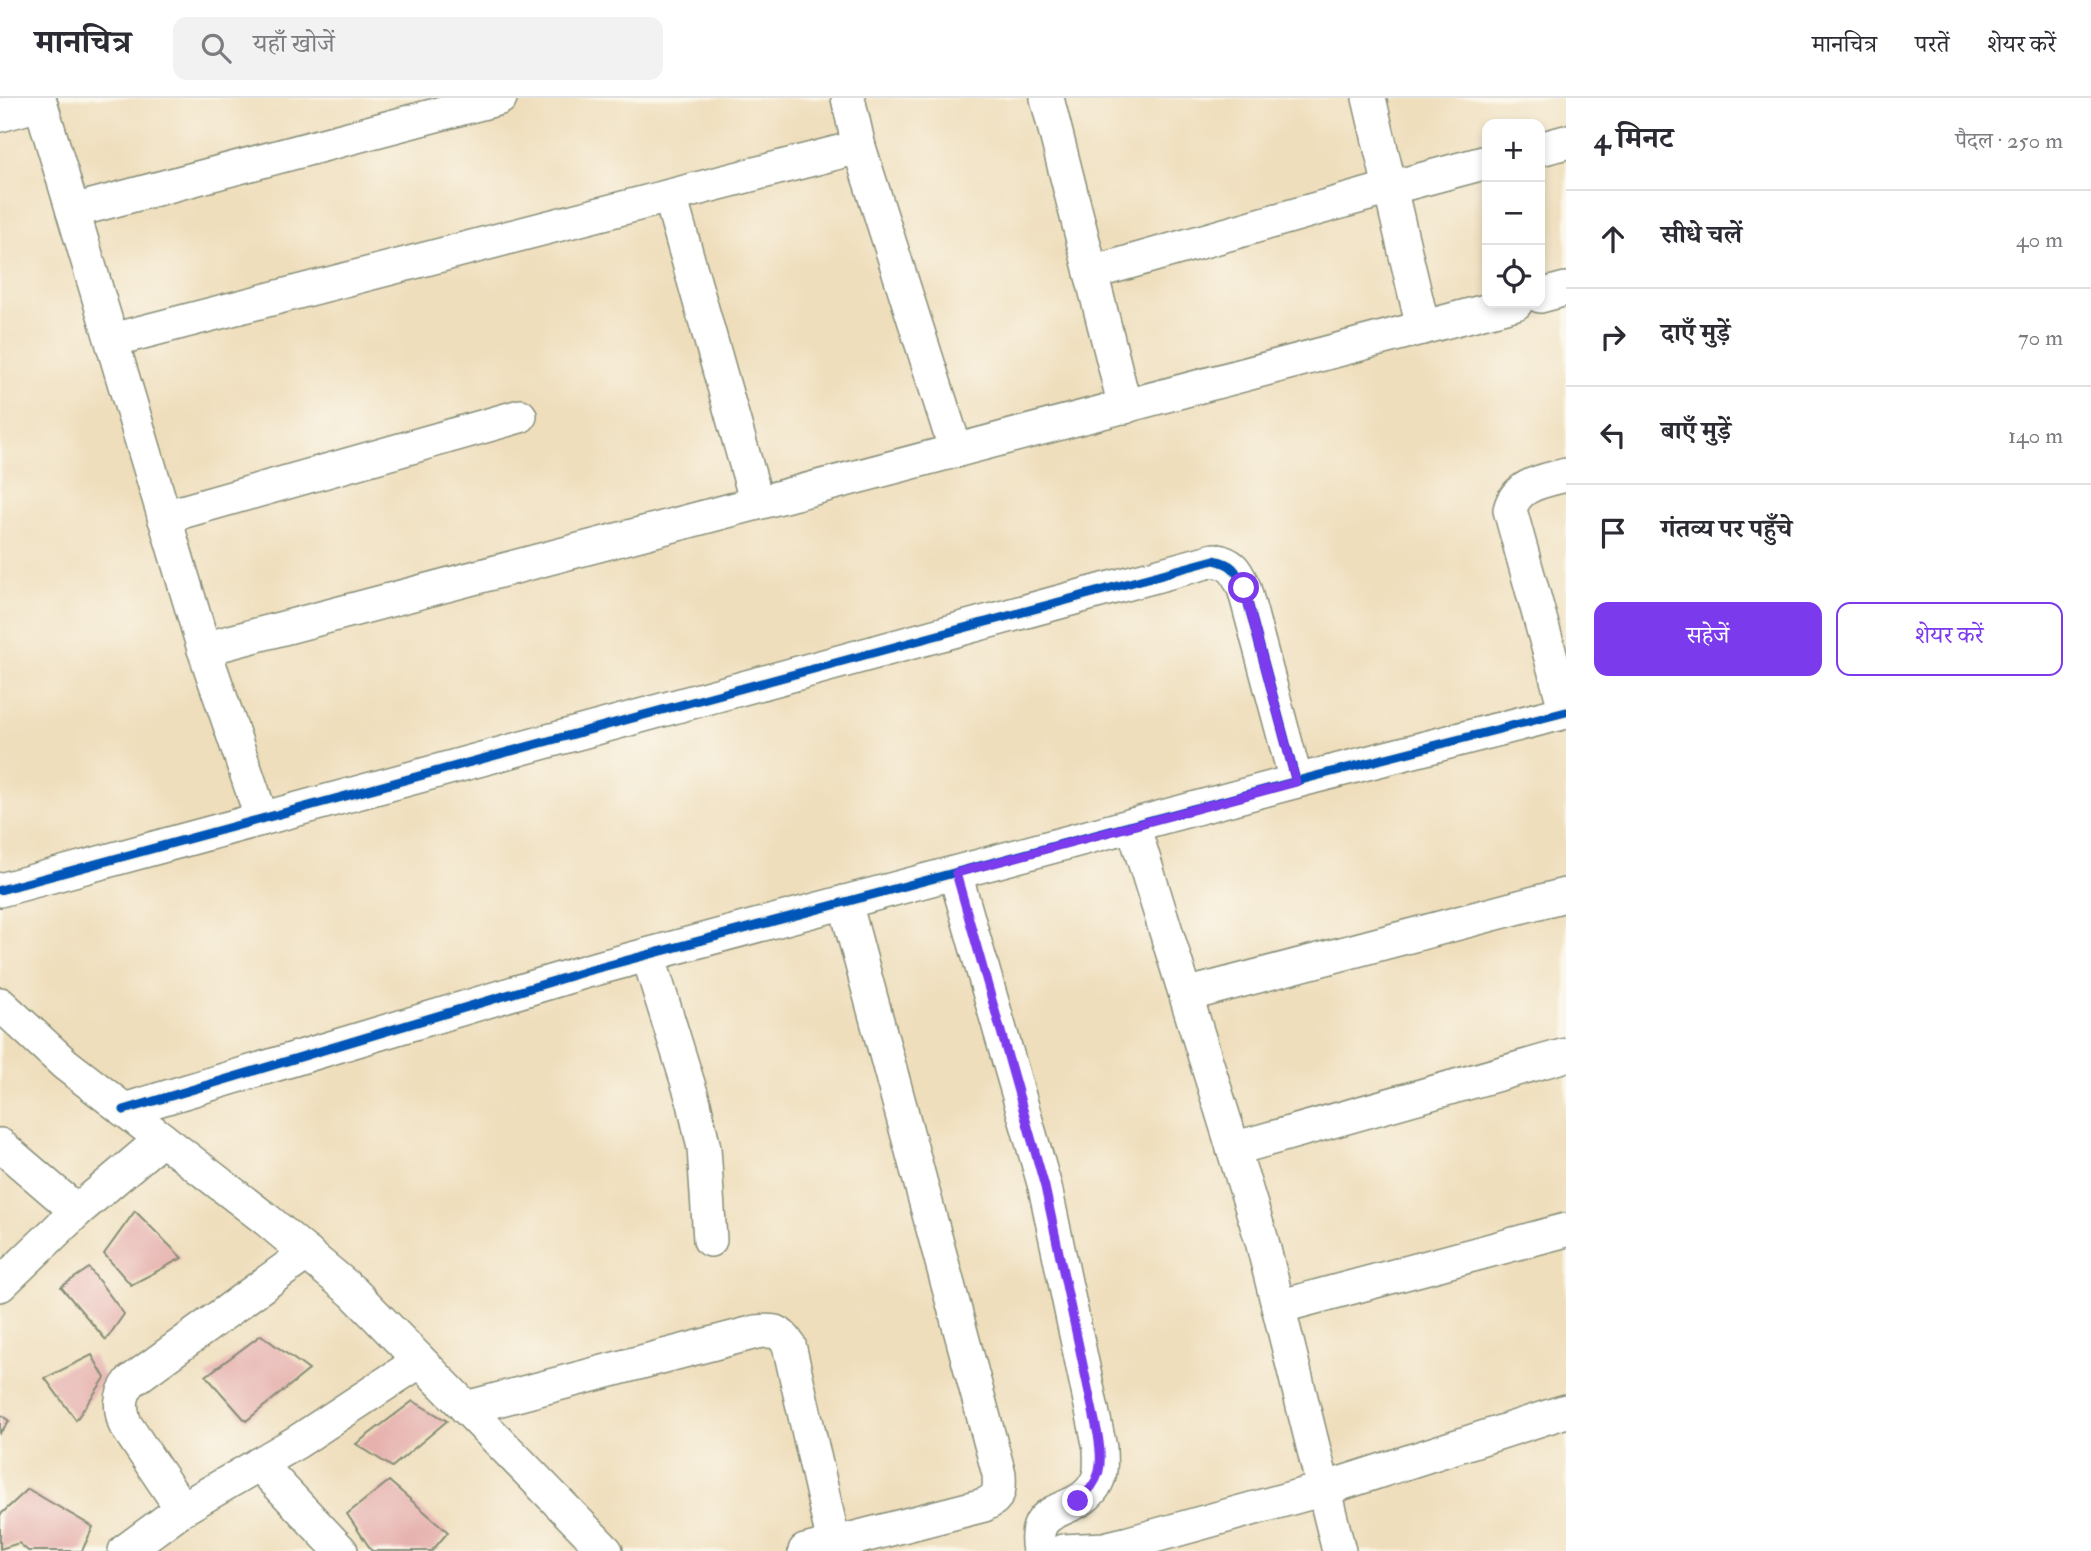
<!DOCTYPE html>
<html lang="hi">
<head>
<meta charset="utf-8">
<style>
  :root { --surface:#fff; --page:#f2f2f3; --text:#2b2b33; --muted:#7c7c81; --line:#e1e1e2; --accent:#7c3aed }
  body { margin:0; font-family:"IM FELL Double Pica","Noto Serif Devanagari",serif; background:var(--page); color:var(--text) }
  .controls { position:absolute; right:21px; top:21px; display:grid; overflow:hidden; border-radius:14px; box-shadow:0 4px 10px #0003 }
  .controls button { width:63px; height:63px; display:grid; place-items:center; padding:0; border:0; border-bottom:2px solid var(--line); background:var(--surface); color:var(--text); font:35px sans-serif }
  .stop { position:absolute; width:21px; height:21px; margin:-16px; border:5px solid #7c3aed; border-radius:50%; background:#fff }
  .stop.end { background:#7c3aed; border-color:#fff; box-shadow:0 2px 7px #0008 }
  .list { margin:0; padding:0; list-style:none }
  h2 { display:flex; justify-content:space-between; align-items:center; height:91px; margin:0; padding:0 28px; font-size:30px }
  h2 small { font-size:23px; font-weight:400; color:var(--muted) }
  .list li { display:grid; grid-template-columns:46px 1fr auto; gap:21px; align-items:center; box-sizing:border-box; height:98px; padding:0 28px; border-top:2px solid var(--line) }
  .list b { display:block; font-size:26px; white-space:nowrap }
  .list em { font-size:23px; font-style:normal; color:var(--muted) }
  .actions { display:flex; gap:14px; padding:21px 28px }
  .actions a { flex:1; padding:16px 0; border:2px solid var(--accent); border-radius:14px; text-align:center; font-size:24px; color:var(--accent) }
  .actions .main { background:var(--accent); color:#fff }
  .icon { flex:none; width:38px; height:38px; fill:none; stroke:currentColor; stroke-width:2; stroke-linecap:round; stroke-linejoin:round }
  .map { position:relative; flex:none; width:1566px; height:1453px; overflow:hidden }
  header { display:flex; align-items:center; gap:42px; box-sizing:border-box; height:98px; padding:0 35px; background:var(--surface); border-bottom:2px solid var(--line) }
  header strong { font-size:33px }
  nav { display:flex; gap:38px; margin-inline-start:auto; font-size:24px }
  .search { width:490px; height:63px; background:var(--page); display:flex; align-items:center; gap:18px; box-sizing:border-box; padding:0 24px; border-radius:14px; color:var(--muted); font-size:26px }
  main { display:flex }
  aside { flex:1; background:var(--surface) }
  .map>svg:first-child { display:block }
  .building { fill:#e6b0ad }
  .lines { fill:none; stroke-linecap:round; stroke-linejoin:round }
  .minor-casing { stroke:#878e78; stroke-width:36 }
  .minor { stroke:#fff; stroke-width:33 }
  .cycleway-casing { stroke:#fbf7ec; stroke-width:13 }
  .cycleway { stroke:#0057b8; stroke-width:9 }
  .route { stroke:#7c3aed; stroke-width:9 }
</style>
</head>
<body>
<header>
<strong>मानचित्र</strong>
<div class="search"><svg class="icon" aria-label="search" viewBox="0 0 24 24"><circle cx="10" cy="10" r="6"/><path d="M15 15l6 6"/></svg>यहाँ खोजें</div>
<nav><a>मानचित्र</a><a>परतें</a><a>शेयर करें</a></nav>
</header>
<main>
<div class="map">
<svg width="1566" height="1453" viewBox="0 0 1566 1453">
  <rect width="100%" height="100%" fill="#fbf7ec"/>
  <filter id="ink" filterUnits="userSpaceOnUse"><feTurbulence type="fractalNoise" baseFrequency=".0143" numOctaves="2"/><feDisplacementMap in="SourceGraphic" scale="14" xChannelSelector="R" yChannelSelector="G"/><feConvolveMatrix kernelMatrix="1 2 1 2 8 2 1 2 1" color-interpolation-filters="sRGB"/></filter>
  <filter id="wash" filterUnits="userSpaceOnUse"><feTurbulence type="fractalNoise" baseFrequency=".00686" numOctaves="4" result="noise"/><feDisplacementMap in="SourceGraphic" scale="28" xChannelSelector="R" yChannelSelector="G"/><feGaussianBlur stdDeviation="1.57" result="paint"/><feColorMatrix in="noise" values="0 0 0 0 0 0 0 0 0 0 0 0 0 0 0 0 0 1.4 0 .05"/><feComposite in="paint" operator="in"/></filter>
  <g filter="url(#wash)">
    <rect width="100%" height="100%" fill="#efdebc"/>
    <g id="blocks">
      <!-- building -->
      <g class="building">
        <polygon points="135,1113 182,1160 131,1187 104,1156"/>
        <polygon points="89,1170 124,1216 106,1242 61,1189"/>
        <polygon points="261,1237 309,1272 246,1323 206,1278"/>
        <polygon points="92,1257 105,1280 76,1322 45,1280"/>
        <polygon points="413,1303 447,1323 392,1369 356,1346"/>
        <polygon points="0,1316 9,1323 0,1335"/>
        <polygon points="389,1383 448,1434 432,1453 372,1453 347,1416"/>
        <polygon points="28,1391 93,1429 82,1453 28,1453 19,1445 0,1451 0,1417"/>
      </g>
    </g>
  </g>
  <g filter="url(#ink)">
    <use href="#blocks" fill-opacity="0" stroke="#878e78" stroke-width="2"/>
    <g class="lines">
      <defs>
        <g id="minor">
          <polyline points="39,0 204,551 262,721"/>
          <polyline points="848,0 859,49 956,353"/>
          <polyline points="1047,0 1125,309"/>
          <polyline points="1369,0 1423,230"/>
          <polyline points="0,17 40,6"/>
          <polyline points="1540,51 1566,44"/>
          <polyline points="670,98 757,405"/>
          <polyline points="73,113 500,0"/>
          <polyline points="1091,175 1390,90 1487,64"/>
          <polyline points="1540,198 1566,191"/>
          <polyline points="112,242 859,49"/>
          <polyline points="164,419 520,318"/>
          <polyline points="204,551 1516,205"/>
          <path d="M 1566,614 L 1510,412 C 1516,386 1544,383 1566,377"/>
          <polyline points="1133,727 1262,1143 1339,1453"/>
          <path d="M 955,775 L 1045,1089 L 1100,1350 C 1100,1360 1102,1374 1097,1383 C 1080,1420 1029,1401 1039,1453"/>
          <path d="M 0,792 L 1214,462 C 1234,466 1236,473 1244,490 L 1296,683"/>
          <polyline points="648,857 694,1005 704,1050 710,1142"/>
          <polyline points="1186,897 1565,797"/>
          <polyline points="0,906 65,966 267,1122 353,1194 606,1453"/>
          <polyline points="124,1012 587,873 1316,678 1566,614"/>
          <polyline points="0,1047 77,1113"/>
          <polyline points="1233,1051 1566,957"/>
          <polyline points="0,1187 77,1113 162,1041"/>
          <polyline points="1278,1209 1566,1132"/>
          <path d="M 466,1310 L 756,1234 C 773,1232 780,1232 789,1247 L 834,1446"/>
          <polyline points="259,1366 341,1453"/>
          <path d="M 182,1411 L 125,1326 C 120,1310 119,1298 130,1284 L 307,1155"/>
          <polyline points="125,1453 182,1411 297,1344 420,1263"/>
          <path d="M 805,1453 L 984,1407 C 1000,1400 1000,1392 999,1376 L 845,804"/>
          <polyline points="1063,1453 1104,1451 1129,1445 1324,1391 1566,1313"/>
        </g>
      </defs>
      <!-- minor casing -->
      <use href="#minor" class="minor-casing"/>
      <!-- minor -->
      <use href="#minor" class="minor"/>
      <defs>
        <g id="cycleway">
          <path d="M 0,792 L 1214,462 C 1234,466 1236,473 1244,490 L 1296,683"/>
          <polyline points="124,1012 587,873 1316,678 1566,614"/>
        </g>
      </defs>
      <!-- cycleway casing -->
      <use href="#cycleway" class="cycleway-casing"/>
      <!-- cycleway -->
      <use href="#cycleway" class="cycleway"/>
    </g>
  </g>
  <g class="lines" filter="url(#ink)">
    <!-- route -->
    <path class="route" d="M 1078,1403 C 1102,1383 1103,1367 1098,1337 L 1045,1089 L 956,775 L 1296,684 L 1244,490"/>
  </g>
</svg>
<div class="controls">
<button>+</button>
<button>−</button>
<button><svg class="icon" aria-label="locate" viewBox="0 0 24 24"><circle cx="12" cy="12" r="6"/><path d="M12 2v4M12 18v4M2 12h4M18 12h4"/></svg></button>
</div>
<div class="stop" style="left:1244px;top:490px"></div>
<div class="stop end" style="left:1078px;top:1403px"></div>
</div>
<aside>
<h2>4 मिनट<small>पैदल · 250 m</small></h2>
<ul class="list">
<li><svg class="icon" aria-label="ahead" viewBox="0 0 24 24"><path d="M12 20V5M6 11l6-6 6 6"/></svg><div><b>सीधे चलें</b></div><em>40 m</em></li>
<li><svg class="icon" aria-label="right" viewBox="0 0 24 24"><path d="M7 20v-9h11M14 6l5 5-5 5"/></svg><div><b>दाएँ मुड़ें</b></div><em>70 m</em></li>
<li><svg class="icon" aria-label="left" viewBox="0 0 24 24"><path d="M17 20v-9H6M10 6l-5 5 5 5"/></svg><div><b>बाएँ मुड़ें</b></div><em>140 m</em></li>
<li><svg class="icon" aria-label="arrive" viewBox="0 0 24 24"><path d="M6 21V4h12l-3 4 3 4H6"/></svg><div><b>गंतव्य पर पहुँचे</b></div></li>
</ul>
<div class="actions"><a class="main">सहेजें</a><a>शेयर करें</a></div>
</aside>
</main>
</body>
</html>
